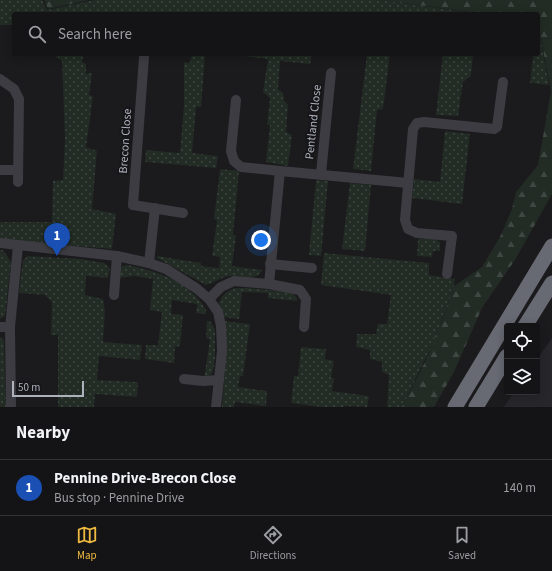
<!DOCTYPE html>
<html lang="en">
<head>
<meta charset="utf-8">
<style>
  :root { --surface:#141416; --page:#1d1d1f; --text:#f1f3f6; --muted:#9d9ea1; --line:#333335; --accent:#efb940 }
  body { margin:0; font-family:"Source Sans 3",sans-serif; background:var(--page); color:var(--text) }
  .controls { position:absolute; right:12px; bottom:12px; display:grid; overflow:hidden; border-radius:4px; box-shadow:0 2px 10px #0003 }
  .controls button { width:36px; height:36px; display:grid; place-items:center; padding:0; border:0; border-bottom:1px solid var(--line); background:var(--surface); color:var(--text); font:20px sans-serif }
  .scale { position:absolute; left:12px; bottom:10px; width:72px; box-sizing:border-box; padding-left:4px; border:2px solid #adb1bc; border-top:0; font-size:11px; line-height:14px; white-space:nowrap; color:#adb1bc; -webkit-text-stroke:3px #161518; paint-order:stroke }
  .you { position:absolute; left:261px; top:240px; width:14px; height:14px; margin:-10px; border:3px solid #fff; border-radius:50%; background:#1a73e8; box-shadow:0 0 0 6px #1a73e833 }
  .badge { display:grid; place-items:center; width:26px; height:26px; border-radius:50%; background:var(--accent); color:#fff; font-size:13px; font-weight:700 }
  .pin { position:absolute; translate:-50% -33px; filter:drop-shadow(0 1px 2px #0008) }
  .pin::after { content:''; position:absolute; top:21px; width:14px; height:12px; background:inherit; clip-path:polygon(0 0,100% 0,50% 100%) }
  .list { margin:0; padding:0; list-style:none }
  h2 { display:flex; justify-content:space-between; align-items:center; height:52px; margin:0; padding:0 16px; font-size:17px }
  h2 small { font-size:13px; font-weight:400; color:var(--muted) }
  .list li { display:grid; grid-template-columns:26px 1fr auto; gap:12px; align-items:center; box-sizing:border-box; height:56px; padding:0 16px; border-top:1px solid var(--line) }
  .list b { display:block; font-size:15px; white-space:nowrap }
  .list p { margin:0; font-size:13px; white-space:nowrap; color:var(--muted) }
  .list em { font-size:13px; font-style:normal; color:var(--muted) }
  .icon { flex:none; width:22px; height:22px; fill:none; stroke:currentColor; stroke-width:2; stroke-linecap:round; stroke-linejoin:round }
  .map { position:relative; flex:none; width:552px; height:407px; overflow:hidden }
  .search { position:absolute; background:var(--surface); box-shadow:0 2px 10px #0003; left:12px; right:12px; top:12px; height:44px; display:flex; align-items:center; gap:10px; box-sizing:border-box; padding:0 14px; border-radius:4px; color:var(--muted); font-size:15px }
  .sheet { height:108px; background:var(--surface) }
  nav { display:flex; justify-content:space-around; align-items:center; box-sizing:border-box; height:56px; border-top:1px solid var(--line); background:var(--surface); font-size:11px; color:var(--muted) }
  nav a { display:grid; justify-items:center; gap:2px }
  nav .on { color:var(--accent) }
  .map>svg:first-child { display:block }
  .built { fill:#27262a }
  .grass { fill:url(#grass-dots) }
  .forest { fill:url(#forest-firs) }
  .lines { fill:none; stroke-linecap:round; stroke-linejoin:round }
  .minor { stroke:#3c3c42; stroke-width:10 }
  .highway { stroke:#686a73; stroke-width:15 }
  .labels { text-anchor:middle; stroke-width:4; stroke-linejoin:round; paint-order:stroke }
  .street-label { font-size:12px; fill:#adb1bc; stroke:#161518 }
</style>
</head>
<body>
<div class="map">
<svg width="552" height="407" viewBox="0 0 552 407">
  <defs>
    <pattern id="grass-dots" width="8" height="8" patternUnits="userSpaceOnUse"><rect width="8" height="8" fill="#222b24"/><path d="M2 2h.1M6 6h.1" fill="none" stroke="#3f4742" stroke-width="1.8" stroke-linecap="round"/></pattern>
    <pattern id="forest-firs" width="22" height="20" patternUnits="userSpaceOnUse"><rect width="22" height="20" fill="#222b24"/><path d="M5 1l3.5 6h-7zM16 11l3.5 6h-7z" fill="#3f4742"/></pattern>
  </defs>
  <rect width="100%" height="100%" fill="#1b1a1d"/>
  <!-- built -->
  <polygon class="built" points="552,338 552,407 504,407 514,392 537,392 537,359"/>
  <!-- grass -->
  <g class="grass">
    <polygon points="0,0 42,0 47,10 94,0 381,0 481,14 124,14 110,12 110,14 14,14 14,25 0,25"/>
    <polygon points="538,25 549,85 530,83 533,54 538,54"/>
    <polygon points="53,54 101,54 83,56 82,62 86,64 86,74 92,73 89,95 93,96 86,147 97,151 92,209 116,214 112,249 0,240 0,222 52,222 53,181 63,180 65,138 62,61"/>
    <polygon points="192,54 205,54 201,107 196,107 192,153 218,156 216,168 145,162 146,150 180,153 184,105 184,62 190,63"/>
    <polygon points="228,54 312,54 310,64 280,61 278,89 283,93 284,101 288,105 286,132 292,135 288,166 266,162 270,125 267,125 270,98 263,92 268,59"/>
    <polygon points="367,54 390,54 383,109 377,110 371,171 353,169"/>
    <polygon points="443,54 473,54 471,76 463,82 458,116 436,115"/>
    <polygon points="445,131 470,134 462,204 412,198 414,179 440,182"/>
    <path d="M 220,169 L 239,171 L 233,235 L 236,235 L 232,266 L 262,270 C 258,282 240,275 230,276 C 221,277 214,283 206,285 L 157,258 L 157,256 L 201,263 L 201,266 L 219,268 L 220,257 L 212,256 L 217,220 L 214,219 Z"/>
    <polygon points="316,180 328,181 321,256 309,255"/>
    <polygon points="350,183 371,185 365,251 342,249"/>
    <polygon points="418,239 435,239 440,242 440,251 433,251 432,257 417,256"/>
    <polygon points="0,250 3,250 11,262 5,316 0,319"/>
    <polygon points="324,253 429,263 429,275 455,279 453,290 433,343 402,407 387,407 389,375 382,372 382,362 370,359 370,350 356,347 357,334 376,334 378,324 387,324 391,295 321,285"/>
    <polygon points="28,256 81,259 104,263 110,268 108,278 86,276 85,295 103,299 105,311 103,342 142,345 140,360 99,356 97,380 138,382 137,397 95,394 94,407 58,407 58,335 51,335 52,302 45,295 19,293 23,260"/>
    <path d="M 128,265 C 157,271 191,282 206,310 L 206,314 L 196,313 L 197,304 L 172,300 L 171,314 L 183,315 L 180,346 L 175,347 L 174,363 L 145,359 L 146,345 L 158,345 L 162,312 L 150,310 L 153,279 L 135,276 L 118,278 L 118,271 L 123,266 Z"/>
    <path d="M 236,288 L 247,288 L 291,292 L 297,298 L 297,301 L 268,298 L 268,293 L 242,292 L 239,319 L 223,317 L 218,305 C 222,295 225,291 236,288 Z"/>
    <polygon points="207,321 211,322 215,330 215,358 213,372 207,378 204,379 210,339 206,338"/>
    <polygon points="224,321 250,324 243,376 240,376 238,387 267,391 266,406 235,402 234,407 222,407 226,355"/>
    <polygon points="0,337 4,340 6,407 0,407"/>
    <polygon points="301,347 326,349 325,359 334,361 331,378 334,378 332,391 369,396 367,407 344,406 343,407 322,407 291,403 294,376 298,376"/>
  </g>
  <!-- forest -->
  <g class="forest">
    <polygon points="44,0 89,0 48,9"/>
    <polygon points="381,0 552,0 552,194 515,260 482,308 454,372 434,407 402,407 424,364 444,315 454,286 482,267 501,235 512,209 516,192 538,165 551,91 538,24 538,14 485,14"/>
  </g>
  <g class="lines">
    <!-- minor -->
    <g class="minor">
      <polyline points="144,57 133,205 183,213"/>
      <polyline points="0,79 14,89 19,99 18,182"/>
      <polyline points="236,100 231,151 234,161 241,167 280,171 269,284"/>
      <polyline points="0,170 18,170"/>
      <polyline points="280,171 408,183"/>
      <polyline points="321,174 331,73"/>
      <polyline points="0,243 117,256 149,263 166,269 196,288 209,299 218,312 221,326 222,351 216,407"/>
      <polyline points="149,263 155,208"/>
      <polyline points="270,264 312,268"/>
      <polyline points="447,274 452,236 417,233 408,229 405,220 413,129 417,123 424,122 494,129 497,127 503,82"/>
      <polyline points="114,295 117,256"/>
      <polyline points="209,299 221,287 234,281 269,284 300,290 306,299 304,327"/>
      <polyline points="0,327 10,327"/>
      <polyline points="184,379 203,381 219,380"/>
      <polyline points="11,407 10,327 18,246"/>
    </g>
    <!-- highway -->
    <g class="highway">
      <polyline points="525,326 552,283"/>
      <polyline points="455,407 552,246"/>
      <polyline points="476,407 507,356"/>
    </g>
  </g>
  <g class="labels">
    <!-- street labels -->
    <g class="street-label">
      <text transform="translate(313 122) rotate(-84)" y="4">Pentland Close</text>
      <text transform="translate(125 141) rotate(-86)" y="4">Brecon Close</text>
    </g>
  </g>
</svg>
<div class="controls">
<button><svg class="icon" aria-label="locate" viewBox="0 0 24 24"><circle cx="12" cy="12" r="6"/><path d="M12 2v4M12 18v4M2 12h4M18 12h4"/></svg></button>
<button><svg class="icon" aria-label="layers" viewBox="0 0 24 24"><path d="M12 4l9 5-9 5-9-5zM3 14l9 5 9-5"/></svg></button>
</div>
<div class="scale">50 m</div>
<div class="you"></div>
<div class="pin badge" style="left:57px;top:256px;background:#1a4fb4">1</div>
<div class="search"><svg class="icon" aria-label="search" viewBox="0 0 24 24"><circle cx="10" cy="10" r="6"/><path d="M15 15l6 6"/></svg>Search here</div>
</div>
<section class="sheet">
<h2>Nearby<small></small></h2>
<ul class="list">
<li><span class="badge" style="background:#1a4fb4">1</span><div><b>Pennine Drive-Brecon Close</b><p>Bus stop · Pennine Drive</p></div><em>140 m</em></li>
</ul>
</section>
<nav>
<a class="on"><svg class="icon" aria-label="map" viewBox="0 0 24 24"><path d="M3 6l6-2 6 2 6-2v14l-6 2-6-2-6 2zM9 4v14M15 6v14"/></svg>Map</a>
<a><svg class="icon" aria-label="directions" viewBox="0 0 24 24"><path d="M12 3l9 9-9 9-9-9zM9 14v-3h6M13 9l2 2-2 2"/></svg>Directions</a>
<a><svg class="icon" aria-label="saved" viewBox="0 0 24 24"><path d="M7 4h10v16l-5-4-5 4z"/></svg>Saved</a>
</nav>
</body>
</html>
